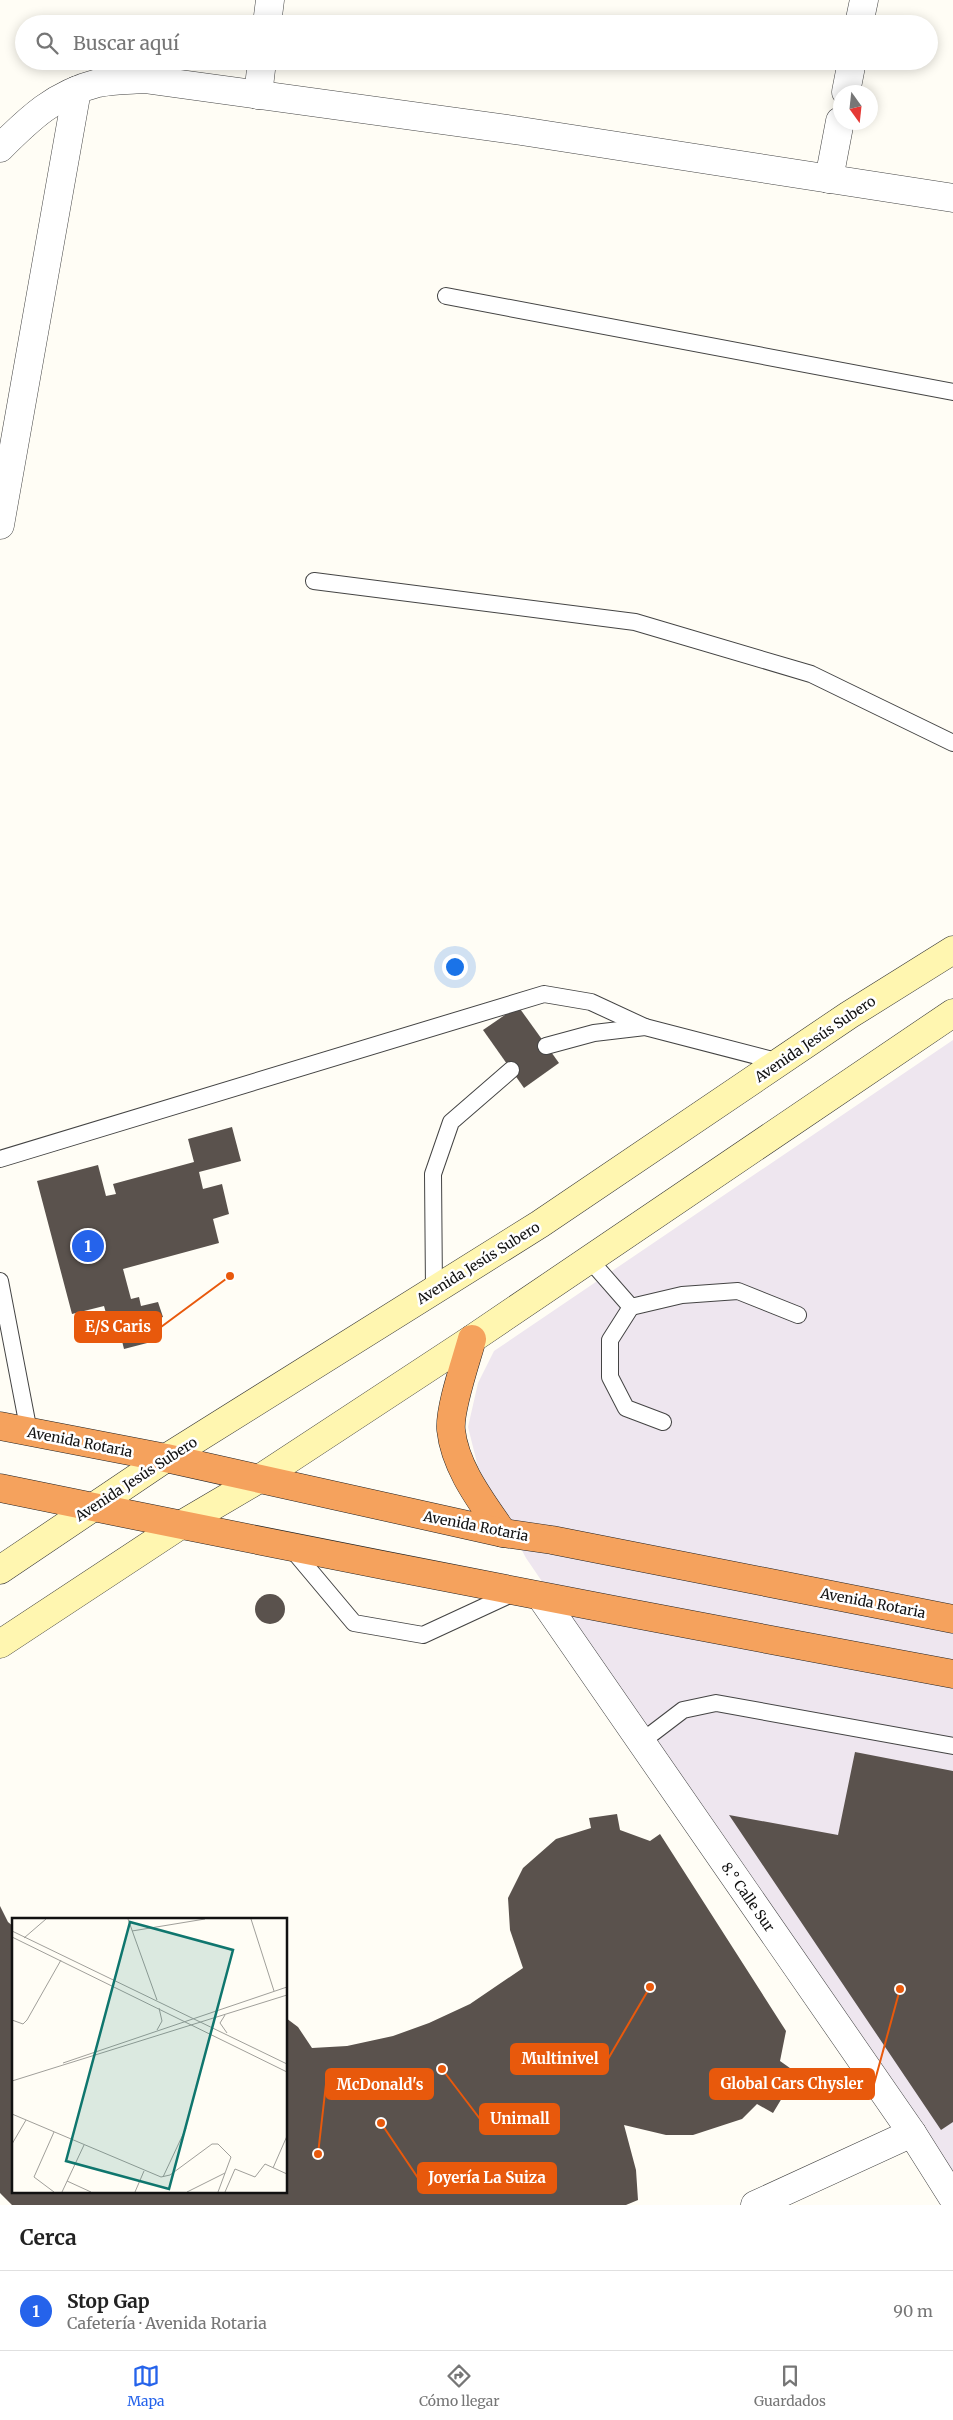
<!DOCTYPE html>
<html lang="es">
<head>
<meta charset="utf-8">
<style>
  :root { --surface:#fff; --page:#f2f2f2; --text:#222; --muted:#767676; --line:#e0e0e0; --accent:#2563eb }
  body { margin:0; font-family:Merriweather,serif; background:var(--page); color:var(--text) }
  .compass { position:absolute; left:833px; top:85px; width:45px; height:45px; border-radius:50%; background:var(--surface); box-shadow:0 2px 12px #0003; rotate:165deg }
  .you { position:absolute; left:454px; top:966px; width:18px; height:18px; margin:-12px; border:4px solid #fff; border-radius:50%; background:#1a73e8; box-shadow:0 0 0 8px #1a73e833 }
  .badge { display:grid; place-items:center; width:32px; height:32px; border-radius:50%; background:var(--accent); color:#fff; font-size:16px; font-weight:700 }
  .pin { position:absolute; translate:-50% -50%; border:2px solid #fff; box-shadow:0 1px 5px #0006 }
  .list { margin:0; padding:0; list-style:none }
  h2 { display:flex; justify-content:space-between; align-items:center; height:65px; margin:0; padding:0 20px; font-size:21px }
  h2 small { font-size:16px; font-weight:400; color:var(--muted) }
  .list li { display:grid; grid-template-columns:32px 1fr auto; gap:15px; align-items:center; box-sizing:border-box; height:80px; padding:0 20px; border-top:1px solid var(--line) }
  .list b { display:block; font-size:19px; white-space:nowrap }
  .list p { margin:0; font-size:16px; white-space:nowrap; color:var(--muted) }
  .list em { font-size:16px; font-style:normal; color:var(--muted) }
  .icon { flex:none; width:28px; height:28px; fill:none; stroke:currentColor; stroke-width:2; stroke-linecap:round; stroke-linejoin:round }
  .map { position:relative; flex:none; width:953px; height:2205px; overflow:hidden }
  .search { position:absolute; background:var(--surface); box-shadow:0 2px 12px #0003; left:15px; right:15px; top:15px; height:55px; display:flex; align-items:center; gap:12px; box-sizing:border-box; padding:0 18px; border-radius:28px; color:var(--muted); font-size:19px }
  .sheet { height:145px; background:var(--surface) }
  nav { display:flex; justify-content:space-around; align-items:center; box-sizing:border-box; height:70px; border-top:1px solid var(--line); background:var(--surface); font-size:14px; color:var(--muted) }
  nav a { display:grid; justify-items:center; gap:2px }
  nav .on { color:var(--accent) }
  .map>svg:first-child { display:block }
  .industrial { fill:#eee6ef }
  .building { fill:#5a524d }
  .lines { fill:none; stroke-linecap:round; stroke-linejoin:round }
  .lane-casing { stroke:#444; stroke-width:18 }
  .street-casing { stroke:#444; stroke-width:29 }
  .secondary-casing { stroke:#333; stroke-width:29 }
  .highway-casing { stroke:#222; stroke-width:29 }
  .lane { stroke:#fff; stroke-width:16 }
  .street { stroke:#fff; stroke-width:28 }
  .secondary { stroke:#fff6b0; stroke-width:28 }
  .highway { stroke:#f5a25d; stroke-width:28 }
  .labels { text-anchor:middle; stroke-width:5; stroke-linejoin:round; paint-order:stroke }
  .street-label { font-size:14px; fill:#111; stroke:#fff }
  .inset-road { fill:none; stroke:#a09f9a; stroke-width:1 }
  .view { fill:#0f766e; fill-opacity:0.15; stroke:#0f766e; stroke-width:2.5 }
  .inset-edge { fill:none; stroke:#111; stroke-width:2.5 }
  .leader { fill:none; stroke:#e8590c; stroke-width:2 }
  .callout-dot { fill:#e8590c; stroke:#fff; stroke-width:2 }
  .callout { fill:#e8590c; stroke:#e8590c; stroke-width:2 }
  .callout-label { font-size:15px; text-anchor:middle; font-weight:bold; fill:#fff }
</style>
</head>
<body>
<div class="map">
<svg width="953" height="2205" viewBox="0 0 953 2205">
  <rect width="100%" height="100%" fill="#fffdf5"/>
  <!-- industrial -->
  <polygon class="industrial" points="953,1040 953,2192 830,2004 526,1558 478,1467 468,1427 478,1383 494,1351"/>
  <!-- building -->
  <g class="building">
    <polygon points="518,1006 559,1063 524,1088 483,1030"/>
    <polygon points="232,1127 241,1161 199,1172 203,1189 222,1184 229,1214 213,1219 219,1243 123,1269 131,1299 139,1297 141,1306 158,1302 163,1317 156,1319 158,1326 147,1329 151,1342 124,1349 120,1333 112,1335 104,1306 72,1314 37,1181 98,1165 106,1196 116,1194 113,1184 194,1162 188,1139"/>
    <circle cx="270" cy="1609" r="15"/>
    <polygon points="855,1752 953,1771 953,2122 941,2130 729,1815 838,1835"/>
    <polygon points="617,1814 620,1830 650,1841 660,1834 786,2031 780,2061 797,2073 773,2113 757,2104 742,2119 693,2135 666,2135 624,2125 636,2170 638,2200 626,2205 12,2205 0,2193 0,1906 8,1922 14,1927 14,2191 286,2191 286,2018 298,2027 312,2048 347,2046 393,2036 429,2023 470,2004 523,1968 510,1930 508,1898 523,1868 556,1839 591,1828 589,1818"/>
  </g>
  <g class="lines">
    <defs>
      <g id="lane">
        <polyline points="446,296 953,392"/>
        <polyline points="314,581 635,622 811,674 953,743"/>
        <polyline points="546,1046 594,1033 645,1027 780,1062"/>
        <polyline points="0,1159 544,994 591,1002 645,1027"/>
        <polyline points="589,1259 631,1307 682,1295 738,1291 798,1315"/>
        <polyline points="0,1281 29,1432"/>
        <polyline points="434,1290 433,1174 451,1122 511,1070"/>
        <polyline points="631,1307 610,1340 610,1377 626,1408 663,1422"/>
        <polyline points="291,1548 354,1623 423,1635 516,1592"/>
        <polyline points="641,1742 683,1710 716,1703 953,1746"/>
      </g>
      <g id="street">
        <polyline points="267,24 270,0"/>
        <polyline points="859,24 864,0"/>
        <polyline points="846,92 852,61"/>
        <polyline points="258,95 262,61"/>
        <path d="M 0,148 C 30,118 55,94 98,83 C 112,80 129,80 144,79 L 521,131 L 953,198"/>
        <polyline points="829,179 840,121"/>
        <polyline points="0,525 77,90"/>
        <polyline points="541,1597 912,2133 953,2198"/>
        <polyline points="755,2205 912,2133"/>
      </g>
      <g id="secondary">
        <polyline points="0,1570 166,1458 540,1224 849,1015 953,950"/>
        <polyline points="0,1644 179,1526 259,1479 472,1339 953,1013"/>
      </g>
      <g id="highway">
        <path d="M 472,1339 C 466,1361 449,1409 451,1430 C 455,1468 482,1502 503,1533"/>
        <polyline points="0,1426 166,1458 503,1533 552,1540 953,1619"/>
        <path d="M 0,1488 C 317,1553 635,1615 953,1674"/>
      </g>
    </defs>
    <!-- lane casing -->
    <use href="#lane" class="lane-casing"/>
    <!-- street casing -->
    <use href="#street" class="street-casing"/>
    <!-- secondary casing -->
    <use href="#secondary" class="secondary-casing"/>
    <!-- highway casing -->
    <use href="#highway" class="highway-casing"/>
    <!-- lane -->
    <use href="#lane" class="lane"/>
    <!-- street -->
    <use href="#street" class="street"/>
    <!-- secondary -->
    <use href="#secondary" class="secondary"/>
    <!-- highway -->
    <use href="#highway" class="highway"/>
  </g>
  <g class="labels">
    <!-- street labels -->
    <g class="street-label">
      <text transform="translate(815 1039) rotate(-34)" y="5">Avenida Jesús Subero</text>
      <text transform="translate(478 1263) rotate(-32)" y="5">Avenida Jesús Subero</text>
      <text transform="translate(80 1442) rotate(11)" y="5">Avenida Rotaria</text>
      <text transform="translate(136 1479) rotate(-33)" y="5">Avenida Jesús Subero</text>
      <text transform="translate(476 1526) rotate(11)" y="5">Avenida Rotaria</text>
      <text transform="translate(873 1603) rotate(11)" y="5">Avenida Rotaria</text>
      <text transform="translate(748 1897) rotate(55)" y="5">8.° Calle Sur</text>
    </g>
  </g>
  <!-- overview -->
  <g transform="translate(12 1918)">
    <rect width="275" height="275" fill="#fffdf5"/>
    <path class="inset-road" d="M 116,1 L 145,82M 239,1 L 262,73M 0,13 L 275,146M 120,13 L 193,1M 0,19 L 275,154M 12,20 L 34,1M 213,97 L 208,105 L 215,115M 0,102 L 11,106 L 15,102 L 49,42M 145,112 L 150,103 L 147,90M 51,145 L 275,69M 0,163 L 275,77M 0,196 L 149,259 L 158,257 L 200,226 L 206,226 L 219,239 L 206,274M 0,226 L 14,202M 261,250 L 275,218M 151,259 L 174,210M 55,263 L 79,274M 42,274 L 22,259 L 42,214M 50,274 L 72,227M 123,274 L 132,253M 175,274 L 213,255M 213,274 L 223,251 L 243,259 L 253,246 L 275,256"/>
    <path class="view" d="M 118,4 L 221,32 L 157,271 L 54,243 Z"/>
    <rect width="275" height="275" class="inset-edge"/>
  </g>
  <!-- callouts -->
  <path class="leader" d="M230 1276L161 1327M650 1987L608 2059M900 1989L874 2084M318 2154L326 2084M442 2069L480 2119M381 2123L418 2178"/>
  <g class="callout-dot">
    <circle cx="230" cy="1276" r="5"/>
    <circle cx="650" cy="1987" r="5"/>
    <circle cx="900" cy="1989" r="5"/>
    <circle cx="318" cy="2154" r="5"/>
    <circle cx="442" cy="2069" r="5"/>
    <circle cx="381" cy="2123" r="5"/>
  </g>
  <g class="callout">
    <rect x="75" y="1312" width="86" height="30" rx="5"/>
    <rect x="511" y="2044" width="97" height="30" rx="5"/>
    <rect x="710" y="2069" width="164" height="30" rx="5"/>
    <rect x="326" y="2069" width="107" height="30" rx="5"/>
    <rect x="480" y="2104" width="79" height="30" rx="5"/>
    <rect x="418" y="2163" width="138" height="30" rx="5"/>
  </g>
  <g class="callout-label">
    <text x="118" y="1332">E/S Caris</text>
    <text x="560" y="2064">Multinivel</text>
    <text x="792" y="2089">Global Cars Chysler</text>
    <text x="380" y="2090">McDonald's</text>
    <text x="520" y="2124">Unimall</text>
    <text x="487" y="2183">Joyería La Suiza</text>
  </g>
</svg>
<svg class="compass" viewBox="-18 -18 36 36"><path d="M0-13l5 13h-10z" fill="#e53935"/><path d="M0 13l5-13h-10z" fill="#767676"/></svg>
<div class="you"></div>
<div class="pin badge" style="left:88px;top:1246px">1</div>
<div class="search"><svg class="icon" aria-label="search" viewBox="0 0 24 24"><circle cx="10" cy="10" r="6"/><path d="M15 15l6 6"/></svg>Buscar aquí</div>
</div>
<section class="sheet">
<h2>Cerca<small></small></h2>
<ul class="list">
<li><span class="badge">1</span><div><b>Stop Gap</b><p>Cafetería · Avenida Rotaria</p></div><em>90 m</em></li>
</ul>
</section>
<nav>
<a class="on"><svg class="icon" aria-label="map" viewBox="0 0 24 24"><path d="M3 6l6-2 6 2 6-2v14l-6 2-6-2-6 2zM9 4v14M15 6v14"/></svg>Mapa</a>
<a><svg class="icon" aria-label="directions" viewBox="0 0 24 24"><path d="M12 3l9 9-9 9-9-9zM9 14v-3h6M13 9l2 2-2 2"/></svg>Cómo llegar</a>
<a><svg class="icon" aria-label="saved" viewBox="0 0 24 24"><path d="M7 4h10v16l-5-4-5 4z"/></svg>Guardados</a>
</nav>
</body>
</html>
